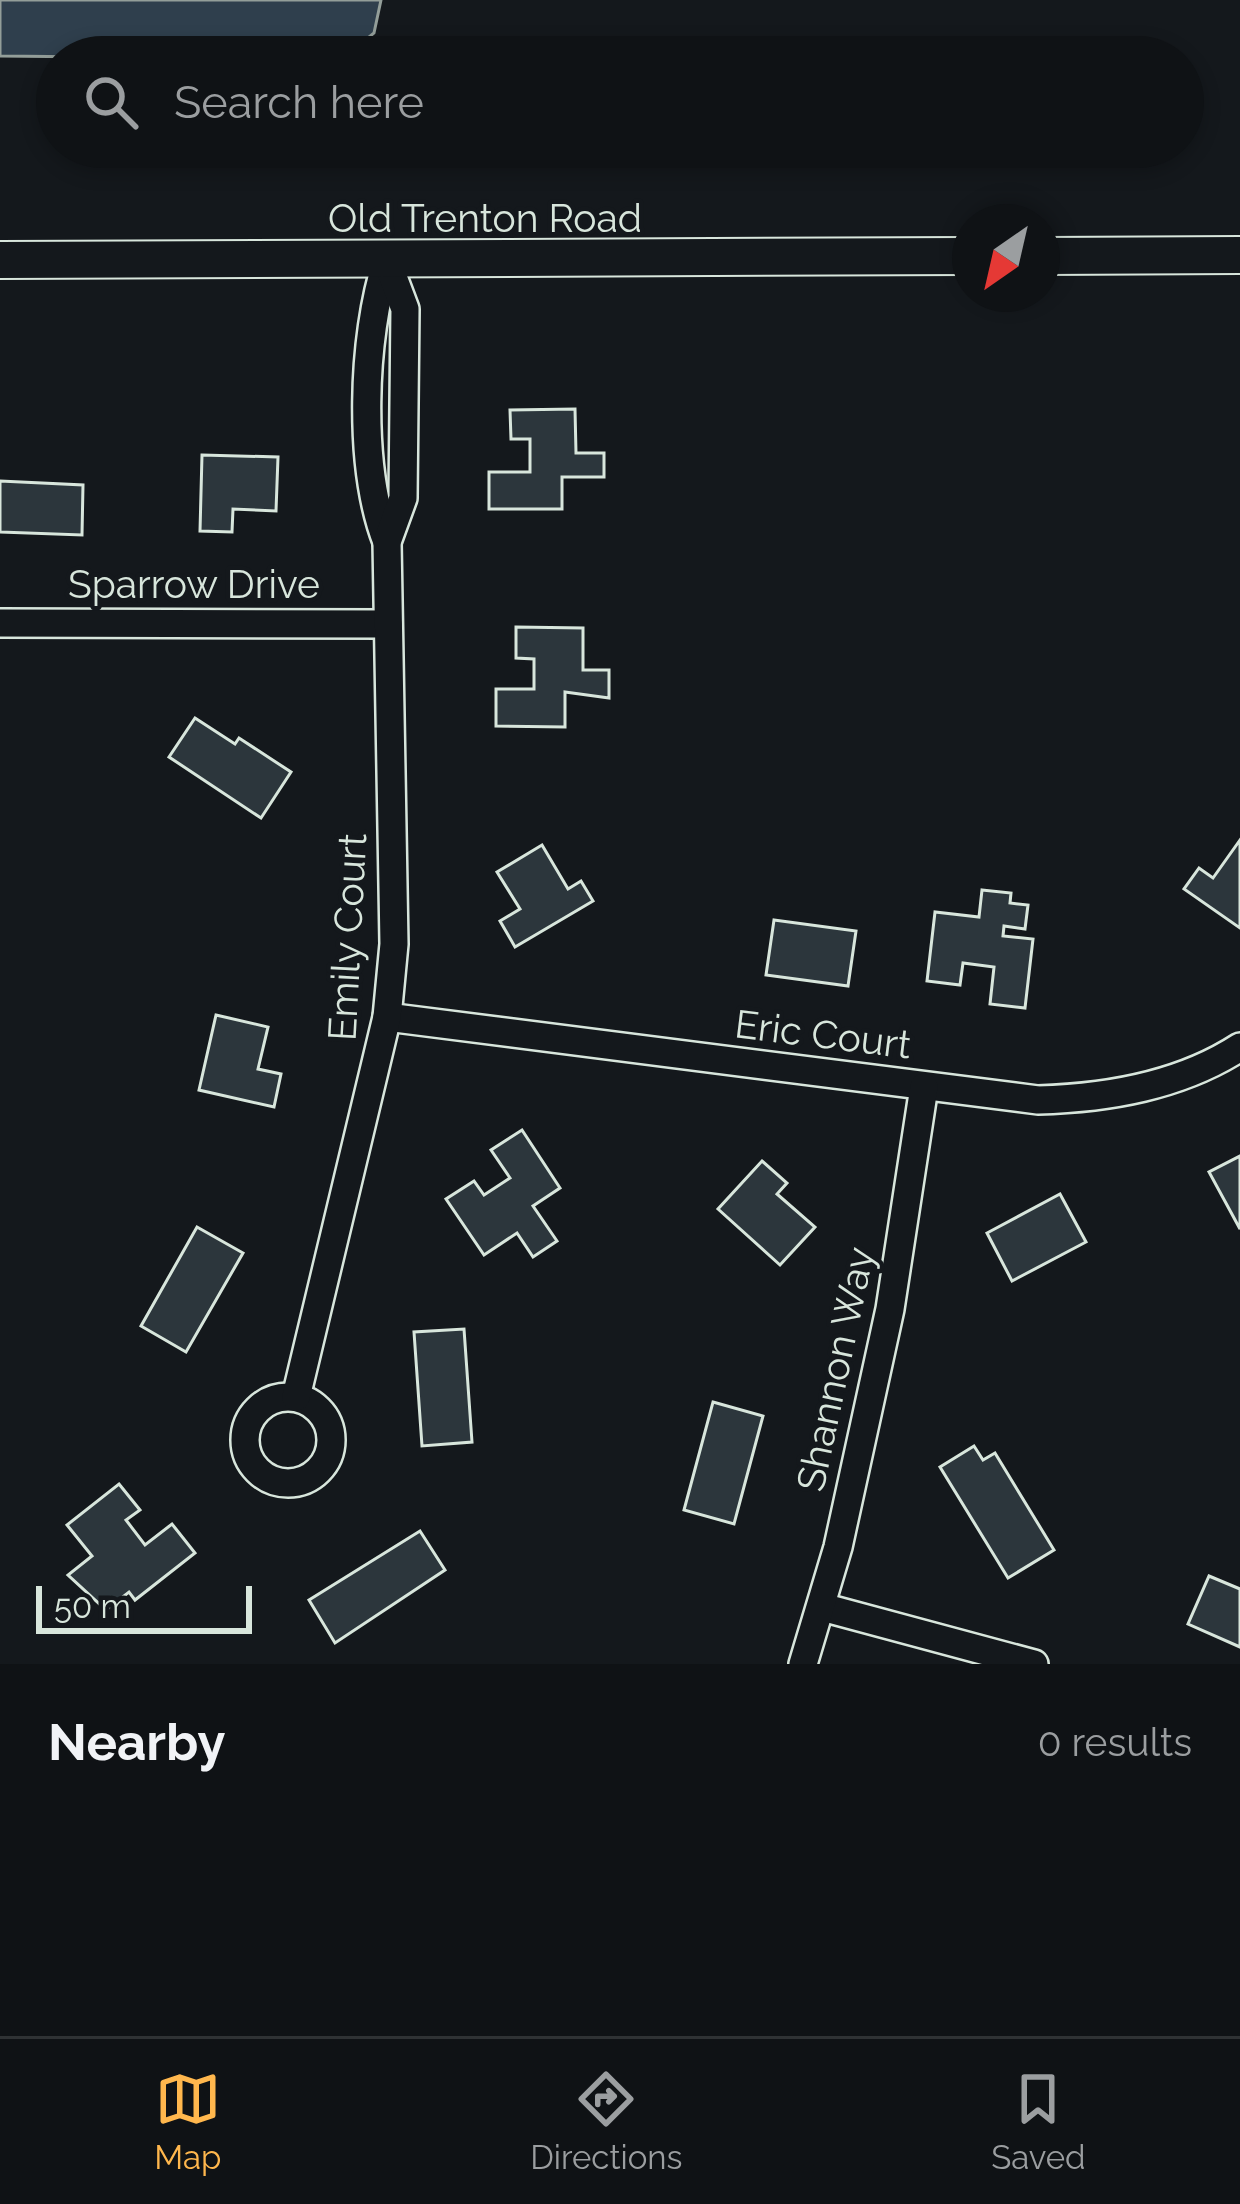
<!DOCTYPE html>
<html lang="en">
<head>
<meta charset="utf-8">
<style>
  :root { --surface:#0f1215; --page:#181b1e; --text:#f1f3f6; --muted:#9b9ea0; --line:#2f3234; --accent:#ffb74d }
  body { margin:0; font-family:Raleway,sans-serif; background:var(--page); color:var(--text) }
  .compass { position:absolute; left:952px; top:204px; width:108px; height:108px; border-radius:50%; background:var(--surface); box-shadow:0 6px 18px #0003; rotate:214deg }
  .scale { position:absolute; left:36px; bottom:30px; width:216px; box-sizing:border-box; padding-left:12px; border:6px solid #d8e6dc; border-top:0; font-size:33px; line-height:42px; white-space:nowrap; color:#d8e6dc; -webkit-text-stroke:9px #14181c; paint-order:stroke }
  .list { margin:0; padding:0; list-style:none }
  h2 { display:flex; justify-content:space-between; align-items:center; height:156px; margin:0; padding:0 48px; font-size:51px }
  h2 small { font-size:39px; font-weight:400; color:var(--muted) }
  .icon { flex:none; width:66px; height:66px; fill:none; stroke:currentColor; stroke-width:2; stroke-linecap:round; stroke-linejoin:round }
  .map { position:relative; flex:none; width:1240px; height:1664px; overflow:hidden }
  .search { position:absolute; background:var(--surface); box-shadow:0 6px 18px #0003; left:36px; right:36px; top:36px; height:132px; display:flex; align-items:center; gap:30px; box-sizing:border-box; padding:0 42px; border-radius:66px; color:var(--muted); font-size:45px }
  .sheet { height:372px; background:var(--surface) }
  nav { display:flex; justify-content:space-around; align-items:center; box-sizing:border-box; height:168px; border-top:3px solid var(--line); background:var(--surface); font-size:33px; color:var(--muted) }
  nav a { display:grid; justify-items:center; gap:6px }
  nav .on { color:var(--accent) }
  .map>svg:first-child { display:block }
  .water { fill:#2f3f4d; stroke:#939e99; stroke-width:3 }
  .building { fill:#2c363c; stroke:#d8e6dc; stroke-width:3 }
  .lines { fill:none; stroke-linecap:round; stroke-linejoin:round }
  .minor-casing { stroke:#d8e6dc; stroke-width:32 }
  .secondary-casing { stroke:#d8e6dc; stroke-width:40 }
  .minor { stroke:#14181c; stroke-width:27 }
  .secondary { stroke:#14181c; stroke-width:36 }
  .labels { text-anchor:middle; stroke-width:9; stroke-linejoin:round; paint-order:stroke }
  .street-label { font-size:39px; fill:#d8e6dc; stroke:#14181c }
</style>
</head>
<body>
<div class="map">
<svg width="1240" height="1664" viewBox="0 0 1240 1664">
  <rect width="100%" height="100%" fill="#14181c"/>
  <!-- water -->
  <polygon class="water" points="0,0 381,0 374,33 351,52 322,57 256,57 162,46 97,57 0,56"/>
  <!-- building -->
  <g class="building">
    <polygon points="575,409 576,453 604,453 604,477 562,477 562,509 489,509 489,472 530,472 530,439 511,439 510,410"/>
    <polygon points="202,455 278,457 276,511 233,509 232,532 200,531"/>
    <polygon points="0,481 83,485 82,535 0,532"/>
    <polygon points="516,627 583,628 583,670 609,670 609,698 565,692 565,727 496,726 496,689 534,689 534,659 516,658"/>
    <polygon points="195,718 235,744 239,738 291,772 261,818 169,757"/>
    <polygon points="1240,840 1240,928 1184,889 1199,868 1213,878"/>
    <polygon points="542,845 568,889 581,881 593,901 515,947 500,921 520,909 497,872"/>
    <polygon points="982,890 1011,893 1010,903 1028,905 1025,929 1004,926 1003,936 1033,939 1025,1008 990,1004 994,967 963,963 960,985 927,981 935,912 979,917"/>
    <polygon points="774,920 856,931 848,986 766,975"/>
    <polygon points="216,1015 268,1027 258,1069 281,1074 274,1107 199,1090"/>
    <polygon points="522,1130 560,1188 533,1206 557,1241 533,1257 517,1233 484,1255 446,1199 474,1181 484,1195 510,1178 491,1150"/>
    <polygon points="1240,1156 1240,1229 1209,1172"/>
    <polygon points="762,1161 787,1183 777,1194 815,1227 780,1265 718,1209"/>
    <polygon points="1060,1194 1086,1242 1012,1281 987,1233"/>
    <polygon points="197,1227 243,1253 186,1352 141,1326"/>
    <polygon points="464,1329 472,1442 422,1446 414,1332"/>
    <polygon points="713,1402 763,1416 734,1524 684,1510"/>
    <polygon points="974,1446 983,1460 995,1453 1054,1550 1008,1578 940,1467"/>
    <polygon points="119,1484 140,1510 126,1520 145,1545 172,1524 195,1553 135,1600 129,1592 106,1610 68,1575 92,1556 67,1525"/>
    <polygon points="420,1531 445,1570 335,1643 309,1600"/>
    <polygon points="1209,1576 1240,1589 1240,1647 1188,1624"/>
  </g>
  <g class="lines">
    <defs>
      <g id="minor">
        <path d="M 387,542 C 358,467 362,337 387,261"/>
        <polyline points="0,623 388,624"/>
        <path d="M 387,1017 L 1038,1100 C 1108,1098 1180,1086 1240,1047"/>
        <circle cx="288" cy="1440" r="43"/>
        <polyline points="296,1397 387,1017 394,944 387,542 403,498 405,309 387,261"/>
        <polyline points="822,1607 1034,1664"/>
        <polyline points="803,1664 838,1547 890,1309 924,1087"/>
      </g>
      <g id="secondary">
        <polyline points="1042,256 1240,255"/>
        <polyline points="0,260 970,256"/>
      </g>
    </defs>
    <!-- minor casing -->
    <use href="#minor" class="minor-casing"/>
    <!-- secondary casing -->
    <use href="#secondary" class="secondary-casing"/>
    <!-- minor -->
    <use href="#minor" class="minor"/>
    <!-- secondary -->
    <use href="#secondary" class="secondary"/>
  </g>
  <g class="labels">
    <!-- street labels -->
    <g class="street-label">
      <text x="485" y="232">Old Trenton Road</text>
      <text x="194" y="598">Sparrow Drive</text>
      <text transform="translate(347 937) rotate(-87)" y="14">Emily Court</text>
      <text transform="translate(823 1034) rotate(7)" y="14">Eric Court</text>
      <text transform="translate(835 1369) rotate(-78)" y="14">Shannon Way</text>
    </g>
  </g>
</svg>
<svg class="compass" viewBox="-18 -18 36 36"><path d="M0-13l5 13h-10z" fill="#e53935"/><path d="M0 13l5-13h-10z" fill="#9b9ea0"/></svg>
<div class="scale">50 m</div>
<div class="search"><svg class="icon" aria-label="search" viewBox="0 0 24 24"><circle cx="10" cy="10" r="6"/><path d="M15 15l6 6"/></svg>Search here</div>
</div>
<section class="sheet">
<h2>Nearby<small>0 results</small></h2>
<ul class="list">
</ul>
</section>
<nav>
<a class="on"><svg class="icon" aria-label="map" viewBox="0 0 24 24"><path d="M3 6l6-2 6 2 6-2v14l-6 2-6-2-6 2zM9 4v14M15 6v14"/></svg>Map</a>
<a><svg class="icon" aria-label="directions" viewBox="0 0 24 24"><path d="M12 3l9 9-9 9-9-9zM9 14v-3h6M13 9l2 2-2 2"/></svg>Directions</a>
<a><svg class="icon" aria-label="saved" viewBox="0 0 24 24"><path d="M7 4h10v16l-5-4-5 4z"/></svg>Saved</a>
</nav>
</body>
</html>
